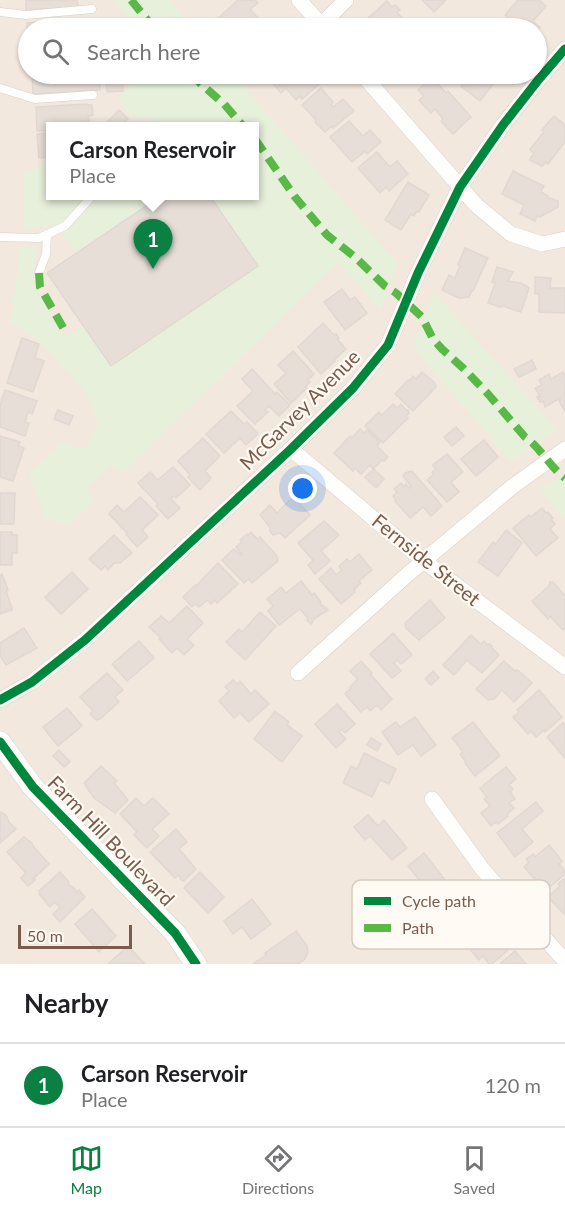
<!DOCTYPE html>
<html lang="en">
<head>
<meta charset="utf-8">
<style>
  :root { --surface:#fff; --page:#f2f2f2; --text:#202124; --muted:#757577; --line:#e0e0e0; --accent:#0b8043 }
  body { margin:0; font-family:Lato,sans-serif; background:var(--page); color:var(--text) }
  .scale { position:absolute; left:18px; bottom:15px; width:114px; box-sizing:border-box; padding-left:6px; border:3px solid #7a5c4d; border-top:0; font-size:16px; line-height:21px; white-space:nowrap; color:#7a5c4d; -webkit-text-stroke:4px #fffaf3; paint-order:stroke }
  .you { position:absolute; left:303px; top:489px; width:21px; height:21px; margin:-15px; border:4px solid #fff; border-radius:50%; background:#1a73e8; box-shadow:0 0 0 9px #1a73e833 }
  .badge { display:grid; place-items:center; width:39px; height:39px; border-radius:50%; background:var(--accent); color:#fff; font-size:20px; font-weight:700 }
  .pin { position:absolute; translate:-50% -50px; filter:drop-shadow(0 2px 3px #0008) }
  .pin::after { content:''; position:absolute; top:32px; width:21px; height:18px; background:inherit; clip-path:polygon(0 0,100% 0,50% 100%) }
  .popup { position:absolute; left:46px; top:122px; width:213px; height:78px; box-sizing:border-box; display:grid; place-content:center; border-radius:0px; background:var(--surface); filter:drop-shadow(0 2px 4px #0005); font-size:20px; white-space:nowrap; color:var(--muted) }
  .popup b { font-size:22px; color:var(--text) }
  .popup::after { content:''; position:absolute; left:50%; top:100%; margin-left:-12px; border:12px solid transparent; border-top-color:var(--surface) }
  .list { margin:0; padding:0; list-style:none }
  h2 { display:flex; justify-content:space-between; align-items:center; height:78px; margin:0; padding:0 24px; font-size:26px }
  h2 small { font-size:20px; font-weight:400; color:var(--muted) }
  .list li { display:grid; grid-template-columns:39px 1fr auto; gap:18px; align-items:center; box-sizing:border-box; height:84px; padding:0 24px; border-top:2px solid var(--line) }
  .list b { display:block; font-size:22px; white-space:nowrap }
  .list p { margin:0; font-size:20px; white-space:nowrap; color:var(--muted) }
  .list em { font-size:20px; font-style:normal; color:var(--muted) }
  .icon { flex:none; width:33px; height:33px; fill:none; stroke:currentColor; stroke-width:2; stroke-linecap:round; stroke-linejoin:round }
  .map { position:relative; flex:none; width:565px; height:964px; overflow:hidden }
  .search { position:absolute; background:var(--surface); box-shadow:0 2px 4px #0004; left:18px; right:18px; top:18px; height:66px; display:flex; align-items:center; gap:15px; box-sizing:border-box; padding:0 21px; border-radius:33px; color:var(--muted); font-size:22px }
  .sheet { height:162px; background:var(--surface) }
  nav { display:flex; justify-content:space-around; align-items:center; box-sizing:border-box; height:84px; border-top:2px solid var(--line); background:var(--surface); font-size:16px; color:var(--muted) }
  nav a { display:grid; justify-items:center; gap:3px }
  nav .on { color:var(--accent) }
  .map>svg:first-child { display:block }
  .residential { fill:#f2e8de; fill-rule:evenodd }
  .green { fill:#e7f0db }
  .building { fill:#e6ded7; stroke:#e2d8d2; stroke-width:1.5 }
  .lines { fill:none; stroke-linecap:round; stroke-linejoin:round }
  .service-casing { stroke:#d7d1cb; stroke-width:9 }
  .minor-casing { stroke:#d7d1cb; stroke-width:16 }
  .secondary-casing { stroke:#d9d2cb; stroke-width:22 }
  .service { stroke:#fefefd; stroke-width:8 }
  .minor { stroke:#fefefd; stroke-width:15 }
  .secondary { stroke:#fefefd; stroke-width:21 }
  .quiet { stroke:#58b947; stroke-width:8; stroke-dasharray:15 8; stroke-linecap:butt }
  .cycleway-casing { stroke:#fffaf3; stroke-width:13 }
  .cycleway { stroke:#00873e; stroke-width:9 }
  .labels { text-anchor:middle; stroke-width:4.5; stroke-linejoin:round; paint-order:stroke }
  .street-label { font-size:20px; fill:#7a5c4d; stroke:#fffaf3 }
  .key { fill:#fffaf3; stroke:#d7cbc1; stroke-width:1.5 }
  .key-label { font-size:16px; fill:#7a5c4d }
</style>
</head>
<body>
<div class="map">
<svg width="565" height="964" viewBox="0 0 565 964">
  <rect width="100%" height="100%" fill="#f9f5f0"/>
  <!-- residential -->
  <path class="residential" d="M 0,0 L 565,0 L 565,964 L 0,964 ZM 28,28 L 536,28 L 536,74 L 28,74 ZM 51,127 L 255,127 L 255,196 L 51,196 Z"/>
  <!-- green -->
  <g class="green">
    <polygon points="113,0 169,0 194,28 137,28"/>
    <polygon points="142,74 233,74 398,264 381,310 339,262 122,473 111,465 87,490 94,501 69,525 46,519 29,473 62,444 86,449 98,425 85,391 38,340 11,322 20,248 38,248 33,278 41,299 64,338 83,325 257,266 210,196 255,196 255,127 162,126 157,120 130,116 118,99"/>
    <polygon points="51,160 51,196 161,196 76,253 56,225 24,229 23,174"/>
    <polygon points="434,292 557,430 511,462 413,348"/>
    <polygon points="565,472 565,519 540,491"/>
  </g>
  <!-- building -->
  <g class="building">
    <polygon points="26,0 77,0 78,7 26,10"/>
    <polygon points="238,0 255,0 258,3 250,9 264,25 260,28 222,28 215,21"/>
    <polygon points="422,0 446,0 434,12"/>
    <polygon points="518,0 539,0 546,6 533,21 540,27 536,32 536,28 521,28 505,15"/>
    <polygon points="387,1 392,7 395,5 400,10 397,12 409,27 407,28 377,28 368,18"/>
    <polygon points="94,19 94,22 103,21 104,28 28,28 28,45 27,23"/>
    <polygon points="32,74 104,74 104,77 100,77 100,90 33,94"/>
    <polygon points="276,74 320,74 325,79 302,99 300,96 296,100 286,88 281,93 269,79"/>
    <polygon points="405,74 425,74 414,83"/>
    <polygon points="470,74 501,74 480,101 461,86"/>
    <polygon points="432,77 446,93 448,91 471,117 453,134 441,121 443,119 435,109 431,113 419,100 424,96 418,90"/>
    <polygon points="123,81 123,91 107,92 106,82"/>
    <polygon points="321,88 333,102 331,104 333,107 343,99 354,111 333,128 332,126 325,132 315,122 316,120 302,105"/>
    <polygon points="87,104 87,105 92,105 93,115 88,116 89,121 81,121 82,127 51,127 51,130 37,131 36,107"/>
    <polygon points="119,110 128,119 120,127 107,127 105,124"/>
    <polygon points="554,116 565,125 565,142 548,164 546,162 542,166 530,160 531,157 534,154 530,149 544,132 542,130"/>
    <polygon points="349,121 363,136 370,130 381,142 367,154 365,151 352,162 330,137"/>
    <polygon points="51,133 51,157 39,158 37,134"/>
    <polygon points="377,152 390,167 397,161 408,174 389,191 386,187 380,193 358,168"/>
    <polygon points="513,171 544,186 541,192 548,196 547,197 558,201 558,207 540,217 537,216 535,221 520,214 524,205 502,194"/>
    <polygon points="408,182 429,195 419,212 417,211 414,216 411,214 401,230 385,220"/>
    <polygon points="161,196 210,196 258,266 111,366 47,273"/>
    <polygon points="465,248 488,258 473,291 472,290 469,297 459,298 442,290 449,275 455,278 460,266 458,265"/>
    <polygon points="497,267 513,272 508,281 521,283 529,288 521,312 503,306 500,307 488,303 495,283 492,282"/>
    <polygon points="535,277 551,278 550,288 565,288 565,313 539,312 539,294 535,294"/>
    <polygon points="342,289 350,300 355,297 367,313 345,330 324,302"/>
    <polygon points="323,323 335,336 336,334 339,338 337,339 346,349 334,360 335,361 321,374 298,347"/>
    <polygon points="22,338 39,344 35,358 44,361 33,392 7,383"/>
    <polygon points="293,351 314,374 308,380 310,382 305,387 307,388 291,403 274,384 286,373 278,365"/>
    <polygon points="532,360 536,369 519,377 514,369"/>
    <polygon points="252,369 275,394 277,392 290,405 279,416 269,406 265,410 268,412 255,424 237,406 253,391 242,379"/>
    <polygon points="422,372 435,383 436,387 413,411 395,394 408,380 409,381 413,376 416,379"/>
    <polygon points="563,372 565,376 565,411 559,401 561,400 560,398 545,407 543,401 540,402 537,397 540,396 535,388 542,385 539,380 549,374 551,379"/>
    <polygon points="5,390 37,401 32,414 28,412 25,422 29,423 25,436 0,427 0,405"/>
    <polygon points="393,404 397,408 401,404 406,410 408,410 409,413 406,416 408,418 383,443 365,426 379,412 382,415"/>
    <polygon points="58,410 73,416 69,425 54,419"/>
    <polygon points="231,411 244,424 247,422 258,434 246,445 240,438 224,453 206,434"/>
    <polygon points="456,427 464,436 452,446 444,437"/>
    <polygon points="360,429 364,433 367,430 380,442 377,446 388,457 384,461 382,460 373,469 370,465 361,474 355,468 353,471 334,453 350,436 352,438"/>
    <polygon points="0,436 20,442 18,446 24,448 13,481 0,477"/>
    <polygon points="203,438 220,456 205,471 211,478 200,490 188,477 190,475 178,461"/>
    <polygon points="484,440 498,457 476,476 461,459"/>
    <polygon points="447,454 463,472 451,482 459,492 447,502 427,480 434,474 432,472 436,469 433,465"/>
    <polygon points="173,467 190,485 176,498 174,496 171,499 180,508 168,519 156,506 158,504 138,483 150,472 158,480"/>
    <polygon points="374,469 384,479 376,488 365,477"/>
    <polygon points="412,471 442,506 431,516 423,507 410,518 395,501 396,500 393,496 397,492 394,489 401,483 404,487 406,484 409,488 411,486 403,476 405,473"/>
    <polygon points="0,493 15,493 14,524 0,524"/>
    <polygon points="140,497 158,515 142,530 148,537 137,547 126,534 127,533 109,514 117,505 124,512"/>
    <polygon points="293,497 310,515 285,538 280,533 273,535 270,531 270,527 260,515 270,505 277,513"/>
    <polygon points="542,508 546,513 548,512 553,518 551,519 555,524 550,529 558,538 536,556 513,528 529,515 531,517"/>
    <polygon points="324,521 339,535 321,551 330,561 315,574 308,565 313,560 298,543"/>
    <polygon points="506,530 522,543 498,576 478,562 493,542 496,544"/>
    <polygon points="0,532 12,532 12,535 17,535 17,553 12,553 12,565 0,565"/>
    <polygon points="251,532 257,539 260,537 277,556 278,561 252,583 249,579 244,583 222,560 234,549 241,555 242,554 236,547 242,542 240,540 247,534 248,535"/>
    <polygon points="114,535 132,553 120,563 114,563 108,570 105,566 101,570 89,559"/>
    <polygon points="359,554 372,570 359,581 361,583 354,590 355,592 341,604 319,579 331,568 336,575 342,570 339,566 347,559 350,562"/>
    <polygon points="218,563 238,584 217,603 215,600 211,604 207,600 199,607 195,604 192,607 183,597 195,585 196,586"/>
    <polygon points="72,572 88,589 61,614 45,597"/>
    <polygon points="2,574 8,590 6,591 12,608 12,610 0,614 0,575"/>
    <polygon points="301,581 312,595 314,593 321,602 320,603 322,606 324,606 328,610 315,618 311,624 307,620 308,618 300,609 279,625 268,611 273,606 267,599 281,587 286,593"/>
    <polygon points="550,582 553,582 565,596 565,628 563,630 550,616 548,619 532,601 549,586"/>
    <polygon points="430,600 445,618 419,640 406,628 405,623"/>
    <polygon points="187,606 203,623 187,639 194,645 184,655 177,648 172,653 159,639 161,638 149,627 161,616 169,623"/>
    <polygon points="260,612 276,626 245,660 226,642 239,629 242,632"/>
    <polygon points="24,628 37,648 6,665 0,656 0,643"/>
    <polygon points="393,633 412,655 401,664 397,660 394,663 401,671 392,678 370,654"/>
    <polygon points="471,635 481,644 484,641 488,645 489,644 492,646 491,647 499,655 482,673 467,660 454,675 443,665"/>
    <polygon points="139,641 154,658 127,681 112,664"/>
    <polygon points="361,661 372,673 370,674 392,699 381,710 377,705 370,711 367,707 361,712 345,694 351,688 350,687 358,679 350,671"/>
    <polygon points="504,661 515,671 517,670 520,672 532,683 514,702 502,690 494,699 488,700 476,689"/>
    <polygon points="433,671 439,678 431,685 425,679"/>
    <polygon points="107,673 123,690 115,697 119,702 100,719 96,720 90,714 93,711 80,697"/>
    <polygon points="233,680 237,684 240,681 251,694 255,690 269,704 249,722 240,713 234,718 219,701 229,691 225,687"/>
    <polygon points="539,690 562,717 545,732 544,730 536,737 531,731 528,734 513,717 519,712 517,710"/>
    <polygon points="337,704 355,724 345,733 342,730 339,732 346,739 336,748 315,724"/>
    <polygon points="67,708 82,726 58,746 43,727"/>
    <polygon points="275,711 289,722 287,725 302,736 282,762 254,739"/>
    <polygon points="415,717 436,745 421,756 413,745 398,755 382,732 396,722 400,727"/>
    <polygon points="473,722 500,756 475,776 465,763 466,762 460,754 463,752 452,738"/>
    <polygon points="563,723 565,726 565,758 547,737"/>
    <polygon points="371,738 381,744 377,751 367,745"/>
    <polygon points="59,750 70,762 64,767 53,756"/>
    <polygon points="364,753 396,769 389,784 380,780 372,797 343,783 351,766 357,769"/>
    <polygon points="101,766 117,781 114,783 128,800 115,813 94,798 84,783"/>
    <polygon points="506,767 516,779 509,785 513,789 510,792 515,799 509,803 514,808 507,814 508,816 498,824 496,822 491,826 481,813 490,806 484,799 487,797 480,788"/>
    <polygon points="136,798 144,806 153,798 169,814 152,829 159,836 147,848 134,835 137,832 120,814"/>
    <polygon points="536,802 543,811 522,829 533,842 515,857 497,833"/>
    <polygon points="0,812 6,815 9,822 16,829 0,843"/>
    <polygon points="368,815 378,826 384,820 407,848 392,860 370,836 365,840 354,827"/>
    <polygon points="176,829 187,842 179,849 196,869 184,881 181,880 179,875 175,878 150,852"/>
    <polygon points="24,837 32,843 33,846 49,864 33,879 35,880 28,886 21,878 26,873 7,852"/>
    <polygon points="549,845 562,861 559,864 565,871 565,874 545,891 524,867 529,862 526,859 533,854 535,857"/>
    <polygon points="424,853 446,881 430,893 408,866"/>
    <polygon points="60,872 69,882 68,884 75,889 76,892 79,890 85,897 60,922 53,914 60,908 55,902 50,907 39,894 40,893 39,891"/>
    <polygon points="200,872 224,897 208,913 184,888"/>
    <polygon points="565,878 565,915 548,897 560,886 558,884"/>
    <polygon points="454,880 466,894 461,898 464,901 467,899 475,909 472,912 477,919 473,921 477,926 462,939 454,929 452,932 437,914 444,908 434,897"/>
    <polygon points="252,899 271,924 251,939 242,927 233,934 224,921"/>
    <polygon points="92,909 116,936 99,952 75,924"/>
    <polygon points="485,930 487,933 490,932 496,939 500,935 511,947 492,964 489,964 483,956 479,960 467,946"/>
    <polygon points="296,931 307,946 308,952 305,959 299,963 300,964 253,964 266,955 265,953"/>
    <polygon points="128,946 145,964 110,964 109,963"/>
    <polygon points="515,951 526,964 500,964"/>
  </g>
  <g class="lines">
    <defs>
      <g id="service">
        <polyline points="0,12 26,15 92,9"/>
        <polyline points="0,88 35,99 93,95"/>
        <polyline points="0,237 39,238 65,226 92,196"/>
        <polyline points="39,273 46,254 47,234"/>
      </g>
      <g id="minor">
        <polyline points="299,0 324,28"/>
        <polyline points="321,25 346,0"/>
        <polyline points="362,74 476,205 511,234 542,244 565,239"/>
        <polyline points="291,449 424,561 565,667"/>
        <polyline points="298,673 408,574 513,486 565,449"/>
        <polyline points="0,700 32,682 85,640 291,449 353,388 388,345 418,273 460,187 503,125 539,79 565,49"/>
        <polyline points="432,799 483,870 565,961"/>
      </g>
      <polyline id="secondary" points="0,742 33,787 175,933 196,964"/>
    </defs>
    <!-- service casing -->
    <use href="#service" class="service-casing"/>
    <!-- minor casing -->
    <use href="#minor" class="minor-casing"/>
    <!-- secondary casing -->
    <use href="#secondary" class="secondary-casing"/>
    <!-- service -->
    <use href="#service" class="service"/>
    <!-- minor -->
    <use href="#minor" class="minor"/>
    <!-- secondary -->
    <use href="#secondary" class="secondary"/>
    <!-- quiet -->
    <g class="quiet">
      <polyline points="131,0 154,28"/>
      <polyline points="190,74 224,104 244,127"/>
      <path d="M 255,139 L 295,197 L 327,235 L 355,257 L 385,286 L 396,293 L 422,317 L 433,339 L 442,349 L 463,368 L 488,394 L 525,437 C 541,448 549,466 565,478"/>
      <polyline points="39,273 40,287 65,331"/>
    </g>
    <defs>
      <g id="cycleway">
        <polyline points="0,700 32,682 85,640 291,449 353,388 388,345 418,273 460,187 503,125 539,79 565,49"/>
        <polyline points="0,742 33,787 175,933 196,964"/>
      </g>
    </defs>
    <!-- cycleway casing -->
    <use href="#cycleway" class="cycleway-casing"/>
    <!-- cycleway -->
    <use href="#cycleway" class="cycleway"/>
  </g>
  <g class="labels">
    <!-- street labels -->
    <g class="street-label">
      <text transform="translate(300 410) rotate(-45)" y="7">McGarvey Avenue</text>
      <text transform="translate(426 560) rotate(39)" y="7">Fernside Street</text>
      <text transform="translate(111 841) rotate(46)" y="7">Farm Hill Boulevard</text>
    </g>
  </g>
  <!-- legend -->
  <rect x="352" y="880" width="198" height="69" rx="9" class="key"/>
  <rect x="364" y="897" width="27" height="8" fill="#00873e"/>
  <rect x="364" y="924" width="27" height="8" fill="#58b947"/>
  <g class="key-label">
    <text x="402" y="907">Cycle path</text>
    <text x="402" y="934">Path</text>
  </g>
</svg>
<div class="scale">50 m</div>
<div class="you"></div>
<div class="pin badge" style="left:153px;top:269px">1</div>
<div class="popup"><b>Carson Reservoir</b>Place</div>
<div class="search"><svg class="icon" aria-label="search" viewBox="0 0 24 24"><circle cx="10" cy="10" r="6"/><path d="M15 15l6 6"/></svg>Search here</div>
</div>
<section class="sheet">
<h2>Nearby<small></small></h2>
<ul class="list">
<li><span class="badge">1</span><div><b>Carson Reservoir</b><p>Place</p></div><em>120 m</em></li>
</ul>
</section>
<nav>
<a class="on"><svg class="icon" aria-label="map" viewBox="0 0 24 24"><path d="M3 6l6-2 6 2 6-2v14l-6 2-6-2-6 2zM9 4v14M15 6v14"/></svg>Map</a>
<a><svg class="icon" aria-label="directions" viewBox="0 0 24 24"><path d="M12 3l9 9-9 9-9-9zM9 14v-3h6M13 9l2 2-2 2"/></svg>Directions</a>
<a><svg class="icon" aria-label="saved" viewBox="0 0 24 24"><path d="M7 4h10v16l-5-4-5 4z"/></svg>Saved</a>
</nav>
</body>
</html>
